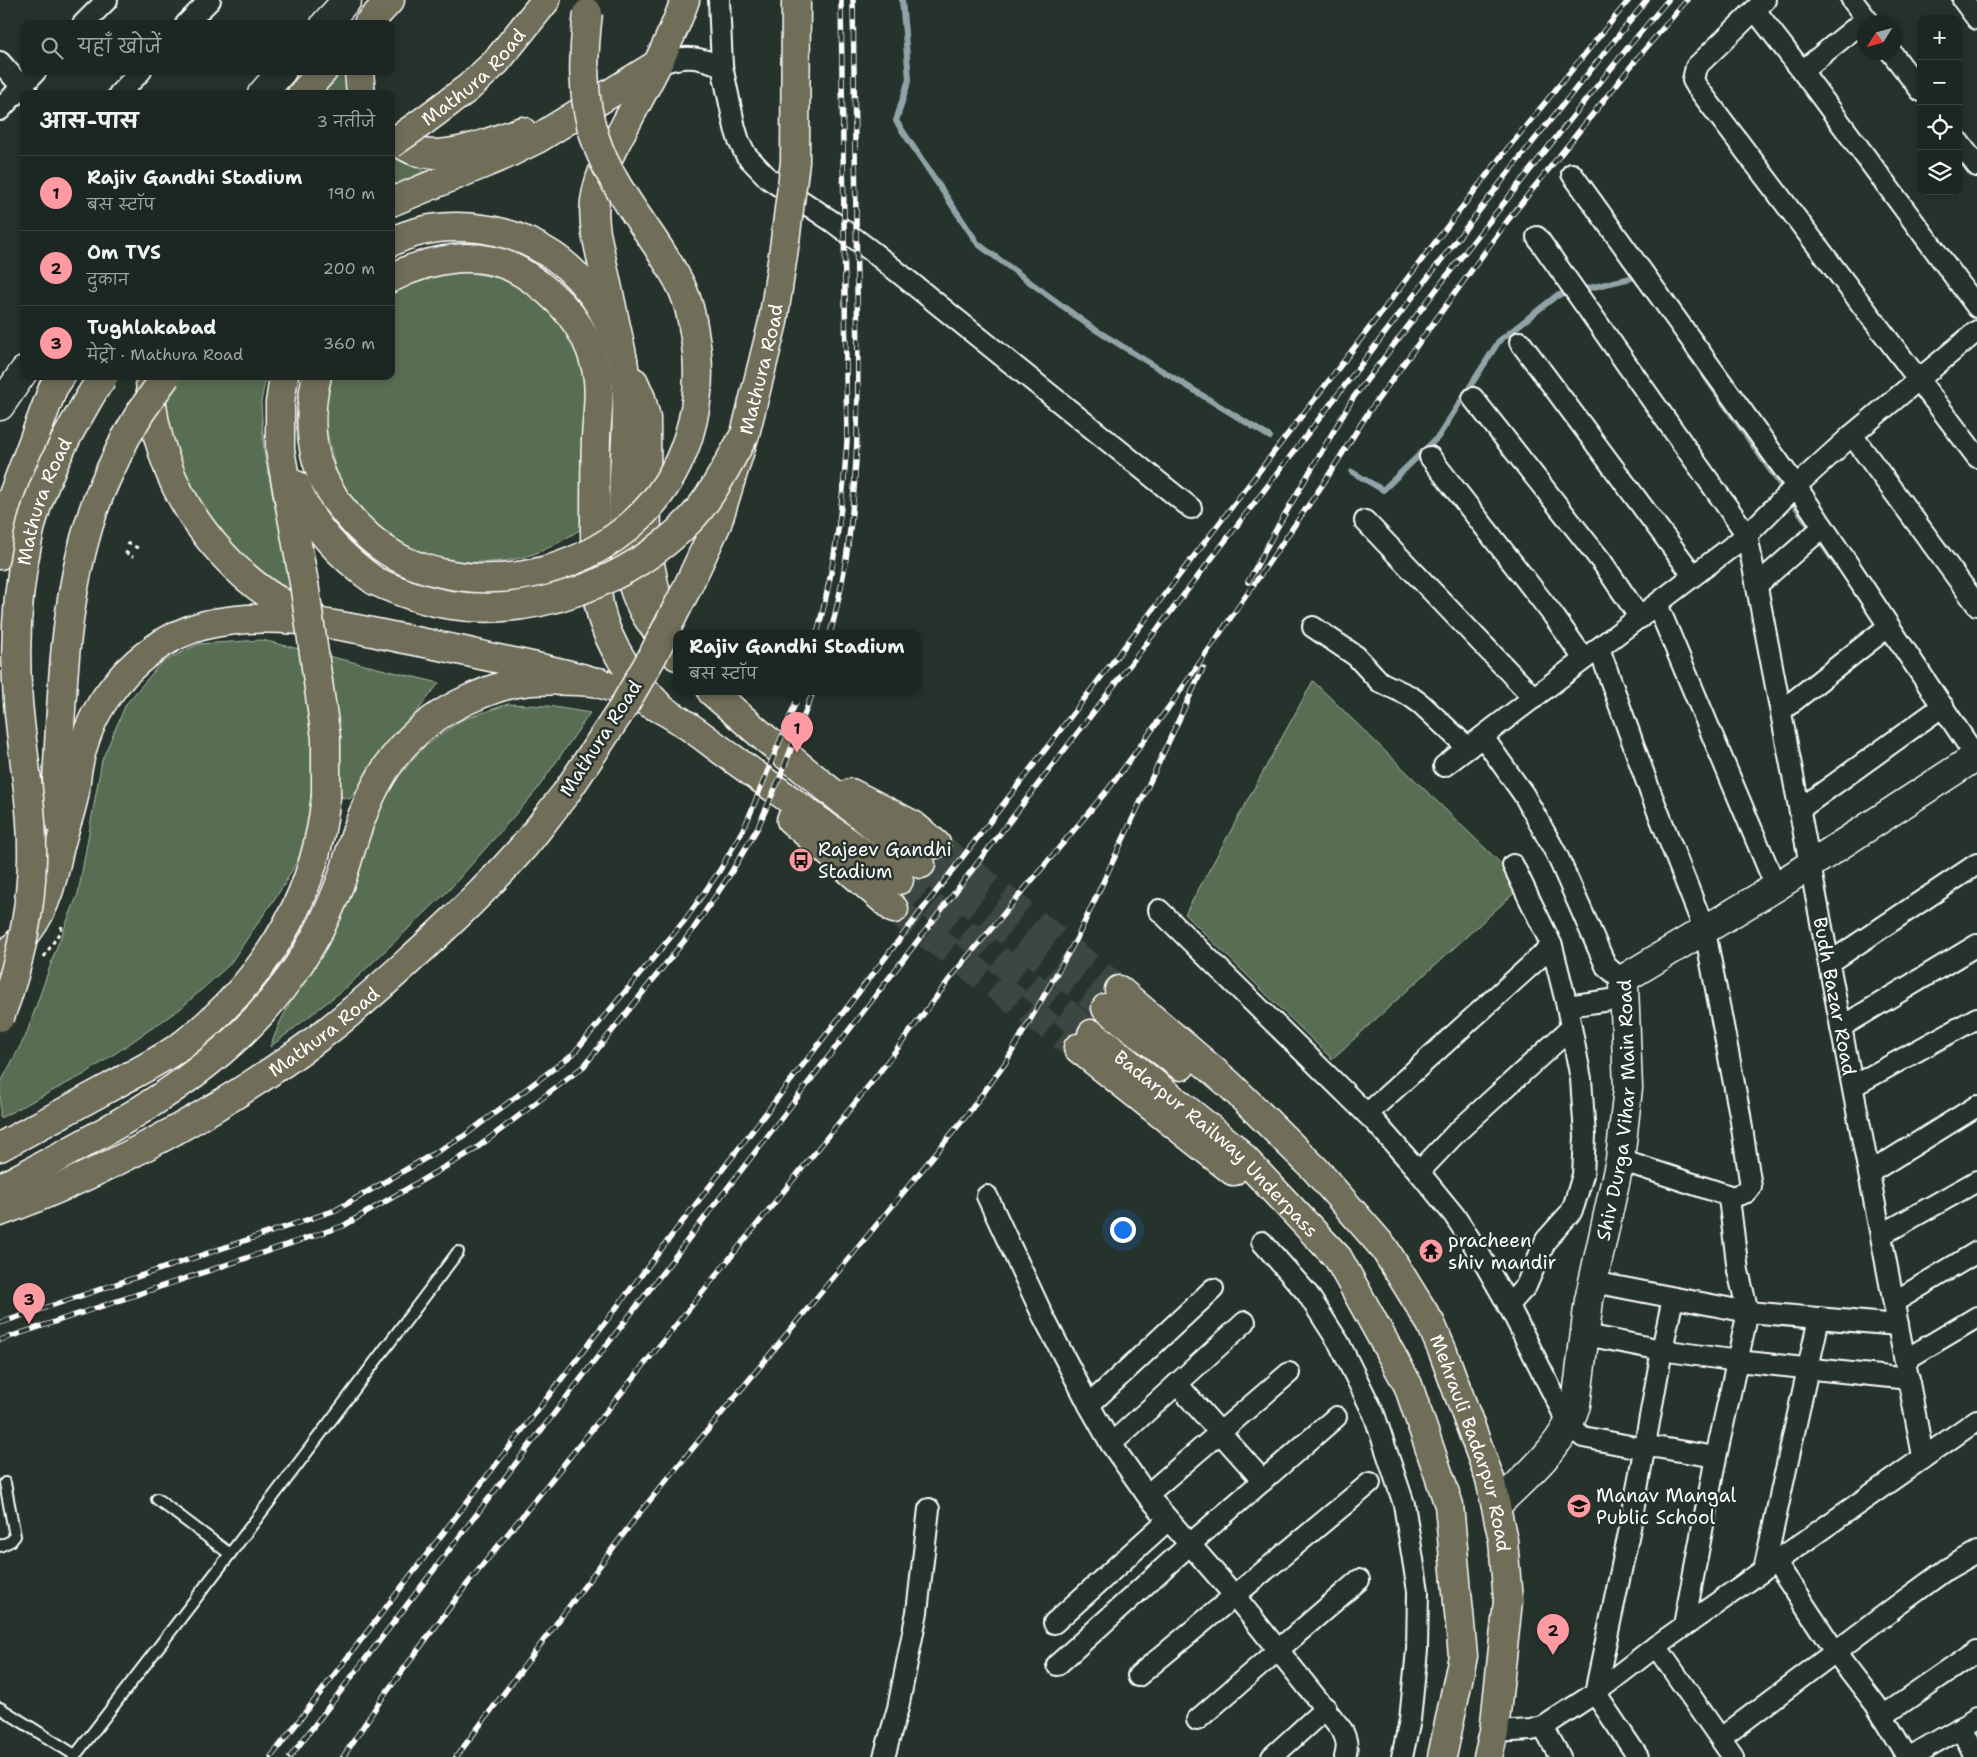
<!DOCTYPE html>
<html lang="hi">
<head>
<meta charset="utf-8">
<style>
  :root { --surface:#1c2622; --page:#252e2a; --text:#f1f3f6; --muted:#a0a5a5; --line:#3a4340; --accent:#ff9aa2 }
  body { margin:0; font-family:"Shantell Sans","Playpen Sans Deva",sans-serif; background:var(--page); color:var(--text) }
  .controls { position:absolute; right:15px; top:15px; display:grid; overflow:hidden; border-radius:10px; box-shadow:0 2px 8px #0003 }
  .controls button { width:45px; height:45px; display:grid; place-items:center; padding:0; border:0; border-bottom:1px solid var(--line); background:var(--surface); color:var(--text); font:25px sans-serif }
  .compass { position:absolute; left:1857px; top:15px; width:45px; height:45px; border-radius:50%; background:var(--surface); box-shadow:0 2px 8px #0003; rotate:233deg }
  .you { position:absolute; left:1122px; top:1229px; width:18px; height:18px; margin:-12px; border:4px solid #fff; border-radius:50%; background:#1a73e8; box-shadow:0 0 0 8px #1a73e833 }
  .badge { display:grid; place-items:center; width:32px; height:32px; border-radius:50%; background:var(--accent); color:#111; font-size:16px; font-weight:700 }
  .pin { position:absolute; translate:-50% -41px; filter:drop-shadow(0 1px 2px #0008) }
  .pin::after { content:''; position:absolute; top:26px; width:18px; height:15px; background:inherit; clip-path:polygon(0 0,100% 0,50% 100%) }
  .popup { position:absolute; left:673px; top:630px; width:248px; height:65px; box-sizing:border-box; display:grid; place-content:center; border-radius:10px; background:var(--surface); filter:drop-shadow(0 1px 4px #0005); font-size:16px; white-space:nowrap; color:var(--muted) }
  .popup b { font-size:19px; color:var(--text) }
  .popup::after { content:''; position:absolute; left:50%; top:100%; margin-left:-10px; border:10px solid transparent; border-top-color:var(--surface) }
  .list { margin:0; padding:0; list-style:none }
  h2 { display:flex; justify-content:space-between; align-items:center; height:65px; margin:0; padding:0 20px; font-size:21px }
  h2 small { font-size:16px; font-weight:400; color:var(--muted) }
  .list li { display:grid; grid-template-columns:32px 1fr auto; gap:15px; align-items:center; box-sizing:border-box; height:75px; padding:0 20px; border-top:1px solid var(--line) }
  .list b { display:block; font-size:19px; white-space:nowrap }
  .list p { margin:0; font-size:16px; white-space:nowrap; color:var(--muted) }
  .list em { font-size:16px; font-style:normal; color:var(--muted) }
  .icon { flex:none; width:28px; height:28px; fill:none; stroke:currentColor; stroke-width:2; stroke-linecap:round; stroke-linejoin:round }
  .map { position:relative; flex:none; width:1977px; height:1757px; overflow:hidden }
  .search { position:absolute; background:var(--surface); box-shadow:0 2px 8px #0003; left:20px; top:20px; width:375px; height:55px; display:flex; align-items:center; gap:12px; box-sizing:border-box; padding:0 18px; border-radius:10px; color:var(--muted); font-size:19px }
  .panel { position:absolute; background:var(--surface); box-shadow:0 2px 8px #0003; left:20px; top:90px; width:375px; height:290px; border-radius:10px }
  .map>svg:first-child { display:block }
  .green { fill:#586e52; stroke:#acb6a8 }
  .lines { fill:none; stroke-linecap:round; stroke-linejoin:round }
  .stream { stroke:#90a4a7; stroke-width:6 }
  .primary-tunnel { stroke:#3c4742; stroke-width:28; stroke-dasharray:28 14; stroke-linecap:butt }
  .lane-casing { stroke:#fff; stroke-width:14 }
  .street-casing { stroke:#fff; stroke-width:24 }
  .secondary-casing { stroke:#fff; stroke-width:31 }
  .primary-casing { stroke:#fff; stroke-width:31 }
  .highway-casing { stroke:#fff; stroke-width:31 }
  .path { stroke:#fff; stroke-width:3; stroke-dasharray:4 4; stroke-linecap:butt }
  .lane { stroke:#26332d; stroke-width:10 }
  .street { stroke:#26332d; stroke-width:20 }
  .secondary { stroke:#26332d; stroke-width:28 }
  .primary { stroke:#706e59; stroke-width:28 }
  .highway { stroke:#706e59; stroke-width:28 }
  .rail-casing { stroke:#fff; stroke-width:5.5 }
  .rail { stroke:#26332d; stroke-width:4; stroke-dasharray:11; stroke-linecap:butt }
  .primary-bridge-casing { stroke:#fff; stroke-width:31; stroke-linecap:butt }
  .highway-bridge-casing { stroke:#fff; stroke-width:31; stroke-linecap:butt }
  .primary-bridge { stroke:#706e59; stroke-width:28 }
  .highway-bridge { stroke:#706e59; stroke-width:28 }
  .labels { text-anchor:middle; stroke-width:5; stroke-linejoin:round; paint-order:stroke }
  .street-label { font-size:19px; fill:#fff; stroke:#26332d }
  .poi-label { font-size:19px; fill:#fff; stroke:#26332d; text-anchor:start }
</style>
</head>
<body>
<div class="map">
<svg width="1977" height="1757" viewBox="0 0 1977 1757">
  <rect width="100%" height="100%" fill="#26332d"/>
  <filter id="ink" filterUnits="userSpaceOnUse"><feTurbulence type="fractalNoise" baseFrequency=".02" numOctaves="2"/><feDisplacementMap in="SourceGraphic" scale="10" xChannelSelector="R" yChannelSelector="G"/><feConvolveMatrix kernelMatrix="1 2 1 2 8 2 1 2 1" color-interpolation-filters="sRGB"/></filter>
  <g filter="url(#ink)">
    <!-- green -->
    <g class="green">
      <polygon points="344,71 348,71 351,94 323,94"/>
      <polygon points="391,155 406,164 425,171 391,187"/>
      <path d="M 466,272 L 499,278 L 526,291 L 546,308 L 564,327 L 579,355 L 585,386 L 581,529 C 561,542 540,554 516,559 C 492,564 457,563 433,558 C 410,552 363,519 350,500 C 341,487 335,469 332,454 C 325,426 322,405 331,376 L 391,376 L 391,295 C 416,280 438,275 466,272 Z"/>
      <path d="M 165,376 L 266,376 L 261,402 L 264,452 L 292,591 C 280,584 267,578 256,569 C 215,539 177,471 167,422 C 164,408 165,391 165,376 Z"/>
      <polygon points="262,640 439,683 350,799 312,791 308,824 302,852 284,885 229,965 180,1009 85,1074 0,1118 0,1084 26,1035 56,949 78,894 102,760 126,704 161,663 198,644"/>
      <polygon points="1313,681 1523,885 1332,1059 1185,914"/>
      <polygon points="508,704 548,706 590,713 536,791 449,890 348,986 270,1047 280,1022 325,938 391,785 423,748 461,720"/>
    </g>
    <g class="lines">
      <!-- stream -->
      <g class="stream">
        <polyline points="902,0 909,79 896,121 978,244 1091,327 1270,437"/>
        <polyline points="1688,352 1838,567"/>
        <polyline points="1352,472 1383,490 1438,437 1499,341 1556,296 1635,277 1639,283"/>
      </g>
      <!-- primary-tunnel -->
      <g class="primary-tunnel">
        <polyline points="936,844 1119,990"/>
        <polyline points="921,864 1106,1008"/>
        <polyline points="899,880 1092,1034"/>
        <polyline points="894,909 1078,1048"/>
      </g>
      <defs>
        <g id="lane">
          <polyline points="157,1499 230,1554"/>
          <polyline points="0,1546 11,1541 15,1536 5,1483"/>
          <polyline points="0,1708 75,1755"/>
          <polyline points="74,1757 230,1554 458,1252"/>
        </g>
        <g id="street">
          <polyline points="719,0 722,66 735,128 739,141 746,155 769,179 833,222 874,253 1191,508"/>
          <polyline points="1765,0 1696,67 1693,80 1697,87 1977,457"/>
          <polyline points="1852,0 1869,22"/>
          <polyline points="1963,0 1977,19"/>
          <polyline points="1755,10 1802,71 1977,307"/>
          <polyline points="83,24 107,0"/>
          <polyline points="186,24 210,0"/>
          <polyline points="1891,52 1921,91"/>
          <polyline points="0,62 28,94"/>
          <path d="M 657,64 C 685,55 696,56 722,66"/>
          <polyline points="1802,71 1866,19"/>
          <polyline points="119,94 141,71"/>
          <polyline points="0,110 36,71"/>
          <polyline points="1958,141 1977,166"/>
          <polyline points="1572,174 1796,486 1976,757"/>
          <path id="s1" d="M 1537,237 L 1747,535 L 1923,1456"/>
          <polyline points="1520,342 1693,575"/>
          <polyline points="1473,398 1602,562 1640,618"/>
          <polyline points="1852,435 1977,605"/>
          <polyline points="1430,457 1553,615 1584,659"/>
          <polyline points="1365,521 1534,698"/>
          <polyline points="1757,585 1823,527"/>
          <polyline points="1657,604 1776,887"/>
          <polyline points="1313,627 1356,656 1380,682 1410,696 1421,704 1468,748"/>
          <polyline points="1599,648 1651,794 1705,931 1740,1115 1751,1187 1747,1192 1729,1198"/>
          <polyline points="1781,711 1889,626"/>
          <polyline points="1483,737 1524,795 1557,855 1606,966 1614,973 1625,978"/>
          <polyline points="1444,766 1747,535 1796,486 1852,435 1977,331"/>
          <polyline points="1800,809 1943,706"/>
          <polyline points="1159,910 1376,1123 1419,1172 1454,1215 1477,1250 1511,1310 1569,1425 1583,1437 1640,1448 1655,1447 1716,1457"/>
          <polyline points="1829,963 1977,864"/>
          <polyline points="1567,1006 1625,998"/>
          <polyline points="1841,1027 1977,945"/>
          <polyline points="1853,1086 1977,1018"/>
          <polyline points="1367,1114 1552,946"/>
          <polyline points="1620,1160 1727,1195 1729,1198 1738,1271 1748,1312 1716,1457 1684,1625"/>
          <polyline points="1419,1172 1457,1132 1571,1028"/>
          <polyline points="1869,1173 1977,1106"/>
          <path d="M 987,1196 L 1043,1316 L 1089,1405 L 1111,1444 L 1147,1495 L 1234,1595 L 1342,1730 C 1347,1740 1348,1747 1345,1757"/>
          <polyline points="1881,1235 1977,1181"/>
          <polyline points="1262,1242 1307,1293 1339,1343 1374,1414 1404,1504 1418,1591 1417,1650 1410,1720 1402,1757"/>
          <polyline points="1593,1282 1748,1312 1898,1325"/>
          <polyline points="1894,1302 1977,1252"/>
          <polyline points="1508,1306 1526,1286 1546,1240 1571,1212 1574,1205 1583,1175 1585,1136 1581,1079 1567,1006 1552,946 1513,865"/>
          <polyline points="1586,1335 1662,1350 1737,1361 1909,1379"/>
          <polyline points="1905,1360 1977,1317"/>
          <polyline points="1177,1384 1263,1481"/>
          <polyline points="1089,1405 1213,1289"/>
          <polyline points="1111,1444 1245,1322"/>
          <polyline points="1147,1495 1289,1373"/>
          <polyline points="1775,1561 1836,1653 1876,1705 1907,1757"/>
          <polyline points="1764,1570 1819,1318"/>
          <polyline points="1054,1623 1168,1520"/>
          <polyline points="1656,1646 1733,1757"/>
          <polyline points="1057,1665 1189,1545 1336,1417"/>
          <polyline points="1138,1676 1370,1483"/>
          <polyline points="1883,1716 1977,1651"/>
          <polyline points="1197,1720 1359,1580"/>
          <polyline points="1543,1727 1560,1757"/>
          <polyline points="1961,1727 1975,1757"/>
          <polyline points="1494,1732 1531,1730 1543,1727 1595,1693 1656,1646 1977,1420"/>
          <polyline points="1721,1738 1895,1607 1947,1569 1977,1552"/>
          <polyline points="884,1757 898,1708 917,1612 929,1509"/>
          <polyline points="1272,1757 1326,1708"/>
          <polyline points="1638,1757 1595,1693 1630,1528 1662,1350 1673,1298"/>
          <polyline points="1910,1757 1977,1718"/>
        </g>
        <g id="secondary">
          <polyline points="325,24 347,0"/>
          <polyline points="262,94 282,71"/>
          <polyline points="0,406 24,371"/>
          <path id="s2" d="M 1496,1506 C 1526,1476 1564,1446 1576,1405 L 1589,1300 L 1620,1160 L 1628,1088 L 1624,985 L 1625,978 L 1776,887 L 1977,756"/>
        </g>
        <g id="primary">
          <polyline points="368,24 390,0"/>
          <polyline points="359,71 361,94"/>
          <polyline points="302,94 323,71"/>
          <path d="M 391,138 C 399,143 407,148 415,151 C 446,162 493,140 522,131"/>
          <polyline points="391,202 505,155 537,139 656,65"/>
          <path d="M 150,381 C 151,407 156,434 165,459 C 187,524 246,594 312,616"/>
          <polyline points="634,382 641,398 646,418 647,549 656,594 669,620"/>
          <polyline points="0,555 11,500 53,388 61,376"/>
          <path d="M 677,656 C 665,641 652,627 643,610 C 609,544 629,464 627,393 C 626,369 620,345 615,322 C 609,292 602,263 596,233 C 594,220 593,208 596,195 C 601,167 618,139 631,114 C 651,77 671,40 685,0"/>
          <polyline points="712,692 766,739 921,864"/>
          <polyline points="851,793 913,825 936,844"/>
          <path d="M 56,819 L 56,799 C 62,703 62,604 93,512 C 101,487 114,463 125,439"/>
          <polyline points="791,820 894,909"/>
          <path d="M 0,958 C 36,933 49,899 57,859 C 61,837 70,817 74,796 C 76,786 76,776 78,767 C 83,741 92,717 107,696 C 130,663 165,635 205,625 C 266,611 327,622 386,635 C 419,642 452,648 485,656 C 544,669 605,679 659,708 C 685,721 708,741 732,758 C 788,798 844,839 899,880"/>
          <path id="s3" d="M 1119,990 L 1229,1084 L 1315,1169 L 1384,1248 L 1431,1324 L 1443,1352 L 1490,1479 L 1503,1540 L 1508,1601 L 1494,1732 L 1488,1757"/>
          <polyline points="1106,1008 1181,1066"/>
          <path id="s4" d="M 1092,1034 L 1232,1146 L 1338,1258 L 1408,1385 L 1449,1505 L 1463,1656 L 1442,1757"/>
          <polyline points="1078,1048 1233,1171"/>
        </g>
        <g id="highway">
          <path id="s5" d="M 421,123 L 468,88 L 496,62 L 546,0"/>
          <path d="M 391,242 C 438,218 501,224 545,251 C 561,260 577,275 588,289 C 605,309 615,335 623,360"/>
          <path d="M 391,278 C 432,257 483,248 524,274 C 557,295 585,325 595,364 C 602,388 597,414 596,439 C 595,470 595,502 595,533 C 595,557 595,581 599,605 C 607,647 634,680 663,710"/>
          <polyline points="284,376 280,403 280,450 304,583"/>
          <path d="M 317,376 C 309,408 309,443 321,473 C 325,483 331,492 336,501"/>
          <path d="M 296,485 C 310,526 340,556 375,581"/>
          <path id="s6" d="M 686,590 L 717,524 L 745,434 L 773,322 L 785,241"/>
          <path d="M 0,1147 C 37,1127 73,1107 110,1087 C 135,1073 162,1060 185,1043 C 251,991 304,918 320,834 C 323,822 324,809 326,797"/>
          <path d="M 0,1188 C 99,1136 213,1079 282,988 C 307,956 328,916 342,878 C 349,857 354,835 363,814 C 384,760 415,724 467,700 C 485,692 504,684 523,682 C 548,679 573,681 599,682"/>
          <path id="s7" d="M 0,1212 C 110,1171 232,1104 326,1032 C 360,1006 391,977 423,948 C 459,915 494,881 526,844 C 540,827 552,810 566,793"/>
        </g>
      </defs>
      <!-- lane casing -->
      <use href="#lane" class="lane-casing"/>
      <!-- street casing -->
      <use href="#street" class="street-casing"/>
      <!-- secondary casing -->
      <use href="#secondary" class="secondary-casing"/>
      <!-- primary casing -->
      <use href="#primary" class="primary-casing"/>
      <!-- highway casing -->
      <use href="#highway" class="highway-casing"/>
      <!-- path -->
      <g class="path">
        <polyline points="127,543 138,548"/>
        <polyline points="125,552 133,557"/>
        <polyline points="44,957 60,932 63,923"/>
      </g>
      <!-- lane -->
      <use href="#lane" class="lane"/>
      <!-- street -->
      <use href="#street" class="street"/>
      <!-- secondary -->
      <use href="#secondary" class="secondary"/>
      <!-- primary -->
      <use href="#primary" class="primary"/>
      <!-- highway -->
      <use href="#highway" class="highway"/>
      <defs>
        <g id="rail">
          <polyline points="1248,582 1278,526 1353,398 1472,243 1629,46 1668,0"/>
          <path d="M 817,634 C 834,571 843,507 847,441 L 841,0"/>
          <path d="M 830,634 C 861,521 859,404 857,288 C 856,192 854,96 853,0"/>
          <polyline points="0,1323 336,1210 464,1136 573,1054 685,920 720,870 746,824 800,692"/>
          <polyline points="0,1340 343,1226 474,1150 584,1066 692,931 729,876 758,827 781,775 813,692"/>
          <polyline points="271,1757 1503,154 1629,0"/>
          <polyline points="290,1757 1515,164 1647,0"/>
          <polyline points="343,1757 380,1701 465,1587 875,1078 955,972 1110,787 1174,700 1323,484 1368,413 1508,220 1640,55 1687,0"/>
          <polyline points="456,1757 637,1516 967,1115 1006,1062 1077,938 1203,668"/>
        </g>
      </defs>
      <!-- rail casing -->
      <use href="#rail" class="rail-casing"/>
      <!-- rail -->
      <use href="#rail" class="rail"/>
      <defs>
        <polyline id="primary-bridge" points="125,439 140,413 166,376"/>
        <g id="highway-bridge">
          <polyline points="391,144 421,123"/>
          <polyline points="785,241 795,162 796,0"/>
          <path d="M 336,501 C 375,552 412,573 476,578 C 533,581 590,561 633,523 C 687,475 707,402 694,332 C 692,318 688,301 682,288 C 657,236 613,194 595,138 C 581,97 583,55 588,13"/>
          <path d="M 375,581 C 399,592 424,601 451,605 C 535,618 631,581 690,520 C 713,496 728,463 745,434"/>
          <polyline points="304,583 326,738 326,797"/>
          <polyline points="566,793 622,709 652,657 686,590"/>
          <path id="s8" d="M 0,1017 C 19,967 31,913 32,859 C 33,806 22,753 18,701 C 14,648 17,591 28,539 C 36,499 54,460 74,424 C 84,408 92,390 104,376"/>
        </g>
      </defs>
      <!-- primary-bridge casing -->
      <use href="#primary-bridge" class="primary-bridge-casing"/>
      <!-- highway-bridge casing -->
      <use href="#highway-bridge" class="highway-bridge-casing"/>
      <!-- primary-bridge -->
      <use href="#primary-bridge" class="primary-bridge"/>
      <!-- highway-bridge -->
      <use href="#highway-bridge" class="highway-bridge"/>
    </g>
  </g>
  <!-- icons -->
  <defs>
    <symbol id="bus-disc" viewBox="-11 -11 22 22"><circle r="9.5" fill="#ff9aa2" stroke="#26332d"/><path d="M-5-6H5V4H4V6H2V4H-2V6H-4V4H-5ZM-3.5-4V0h7V-4ZM-3.5 1.2v1.5H-2V1.2ZM2 1.2v1.5H3.5V1.2Z" fill="#111"/></symbol>
    <symbol id="temple-disc" viewBox="-11 -11 22 22"><circle r="9.5" fill="#ff9aa2" stroke="#26332d"/><path d="M0-6L5-2H3V0L6.5 2.5H4V6H1.5V3h-3V6H-4V2.5H-6.5L-3 0V-2H-5Z" fill="#111"/></symbol>
    <symbol id="school-disc" viewBox="-11 -11 22 22"><circle r="9.5" fill="#ff9aa2" stroke="#26332d"/><path d="M0-5L7-2L0 1L-7-2ZM-4 1L0 2.5L4 1V4Q0 6-4 4Z" fill="#111"/></symbol>
  </defs>
  <g fill-rule="evenodd">
    <use href="#bus-disc" x="787" y="846" width="28" height="28"/>
    <use href="#temple-disc" x="1417" y="1237" width="28" height="28"/>
    <use href="#school-disc" x="1565" y="1492" width="28" height="28"/>
  </g>
  <g class="labels">
    <!-- street labels -->
    <g class="street-label">
      <text dy="7" stroke="none"><textPath href="#s5" startOffset="70">Mathura Road</textPath></text>
      <text dy="7" stroke="none"><textPath href="#s6" startOffset="234">Mathura Road</textPath></text>
      <text dy="7" stroke="none"><textPath href="#s8" startOffset="524">Mathura Road</textPath></text>
      <text transform="translate(600 738) rotate(-57)" y="7">Mathura Road</text>
      <text dy="7" stroke="none"><textPath href="#s1" startOffset="834">Budh Bazar Road</textPath></text>
      <text dy="7" stroke="none"><textPath href="#s7" startOffset="372">Mathura Road</textPath></text>
      <text dy="7" stroke="none"><textPath href="#s2" startOffset="429">Shiv Durga Vihar Main Road</textPath></text>
      <text dy="7" stroke="none"><textPath href="#s4" startOffset="166">Badarpur Railway Underpass</textPath></text>
      <text dy="7" stroke="none"><textPath href="#s3" startOffset="586">Mehrauli Badarpur Road</textPath></text>
    </g>
    <!-- poi labels -->
    <g class="poi-label">
      <text x="818" y="856">Rajeev Gandhi<tspan x="818" dy="22">Stadium</tspan></text>
      <text x="1448" y="1247">pracheen<tspan x="1448" dy="22">shiv mandir</tspan></text>
      <text x="1596" y="1502">Manav Mangal<tspan x="1596" dy="22">Public School</tspan></text>
    </g>
  </g>
</svg>
<div class="controls">
<button>+</button>
<button>−</button>
<button><svg class="icon" aria-label="locate" viewBox="0 0 24 24"><circle cx="12" cy="12" r="6"/><path d="M12 2v4M12 18v4M2 12h4M18 12h4"/></svg></button>
<button><svg class="icon" aria-label="layers" viewBox="0 0 24 24"><path d="M12 4l9 5-9 5-9-5zM3 14l9 5 9-5"/></svg></button>
</div>
<svg class="compass" viewBox="-18 -18 36 36"><path d="M0-13l5 13h-10z" fill="#e53935"/><path d="M0 13l5-13h-10z" fill="#a0a5a5"/></svg>
<div class="you"></div>
<div class="pin badge" style="left:797px;top:753px">1</div>
<div class="popup"><b>Rajiv Gandhi Stadium</b>बस स्टॉप</div>
<div class="pin badge" style="left:1553px;top:1655px">2</div>
<div class="pin badge" style="left:29px;top:1324px">3</div>
<div class="search"><svg class="icon" aria-label="search" viewBox="0 0 24 24"><circle cx="10" cy="10" r="6"/><path d="M15 15l6 6"/></svg>यहाँ खोजें</div>
<section class="panel">
<h2>आस-पास<small>3 नतीजे</small></h2>
<ul class="list">
<li><span class="badge">1</span><div><b>Rajiv Gandhi Stadium</b><p>बस स्टॉप</p></div><em>190 m</em></li>
<li><span class="badge">2</span><div><b>Om TVS</b><p>दुकान</p></div><em>200 m</em></li>
<li><span class="badge">3</span><div><b>Tughlakabad</b><p>मेट्रो · Mathura Road</p></div><em>360 m</em></li>
</ul>
</section>
</div>
</body>
</html>
